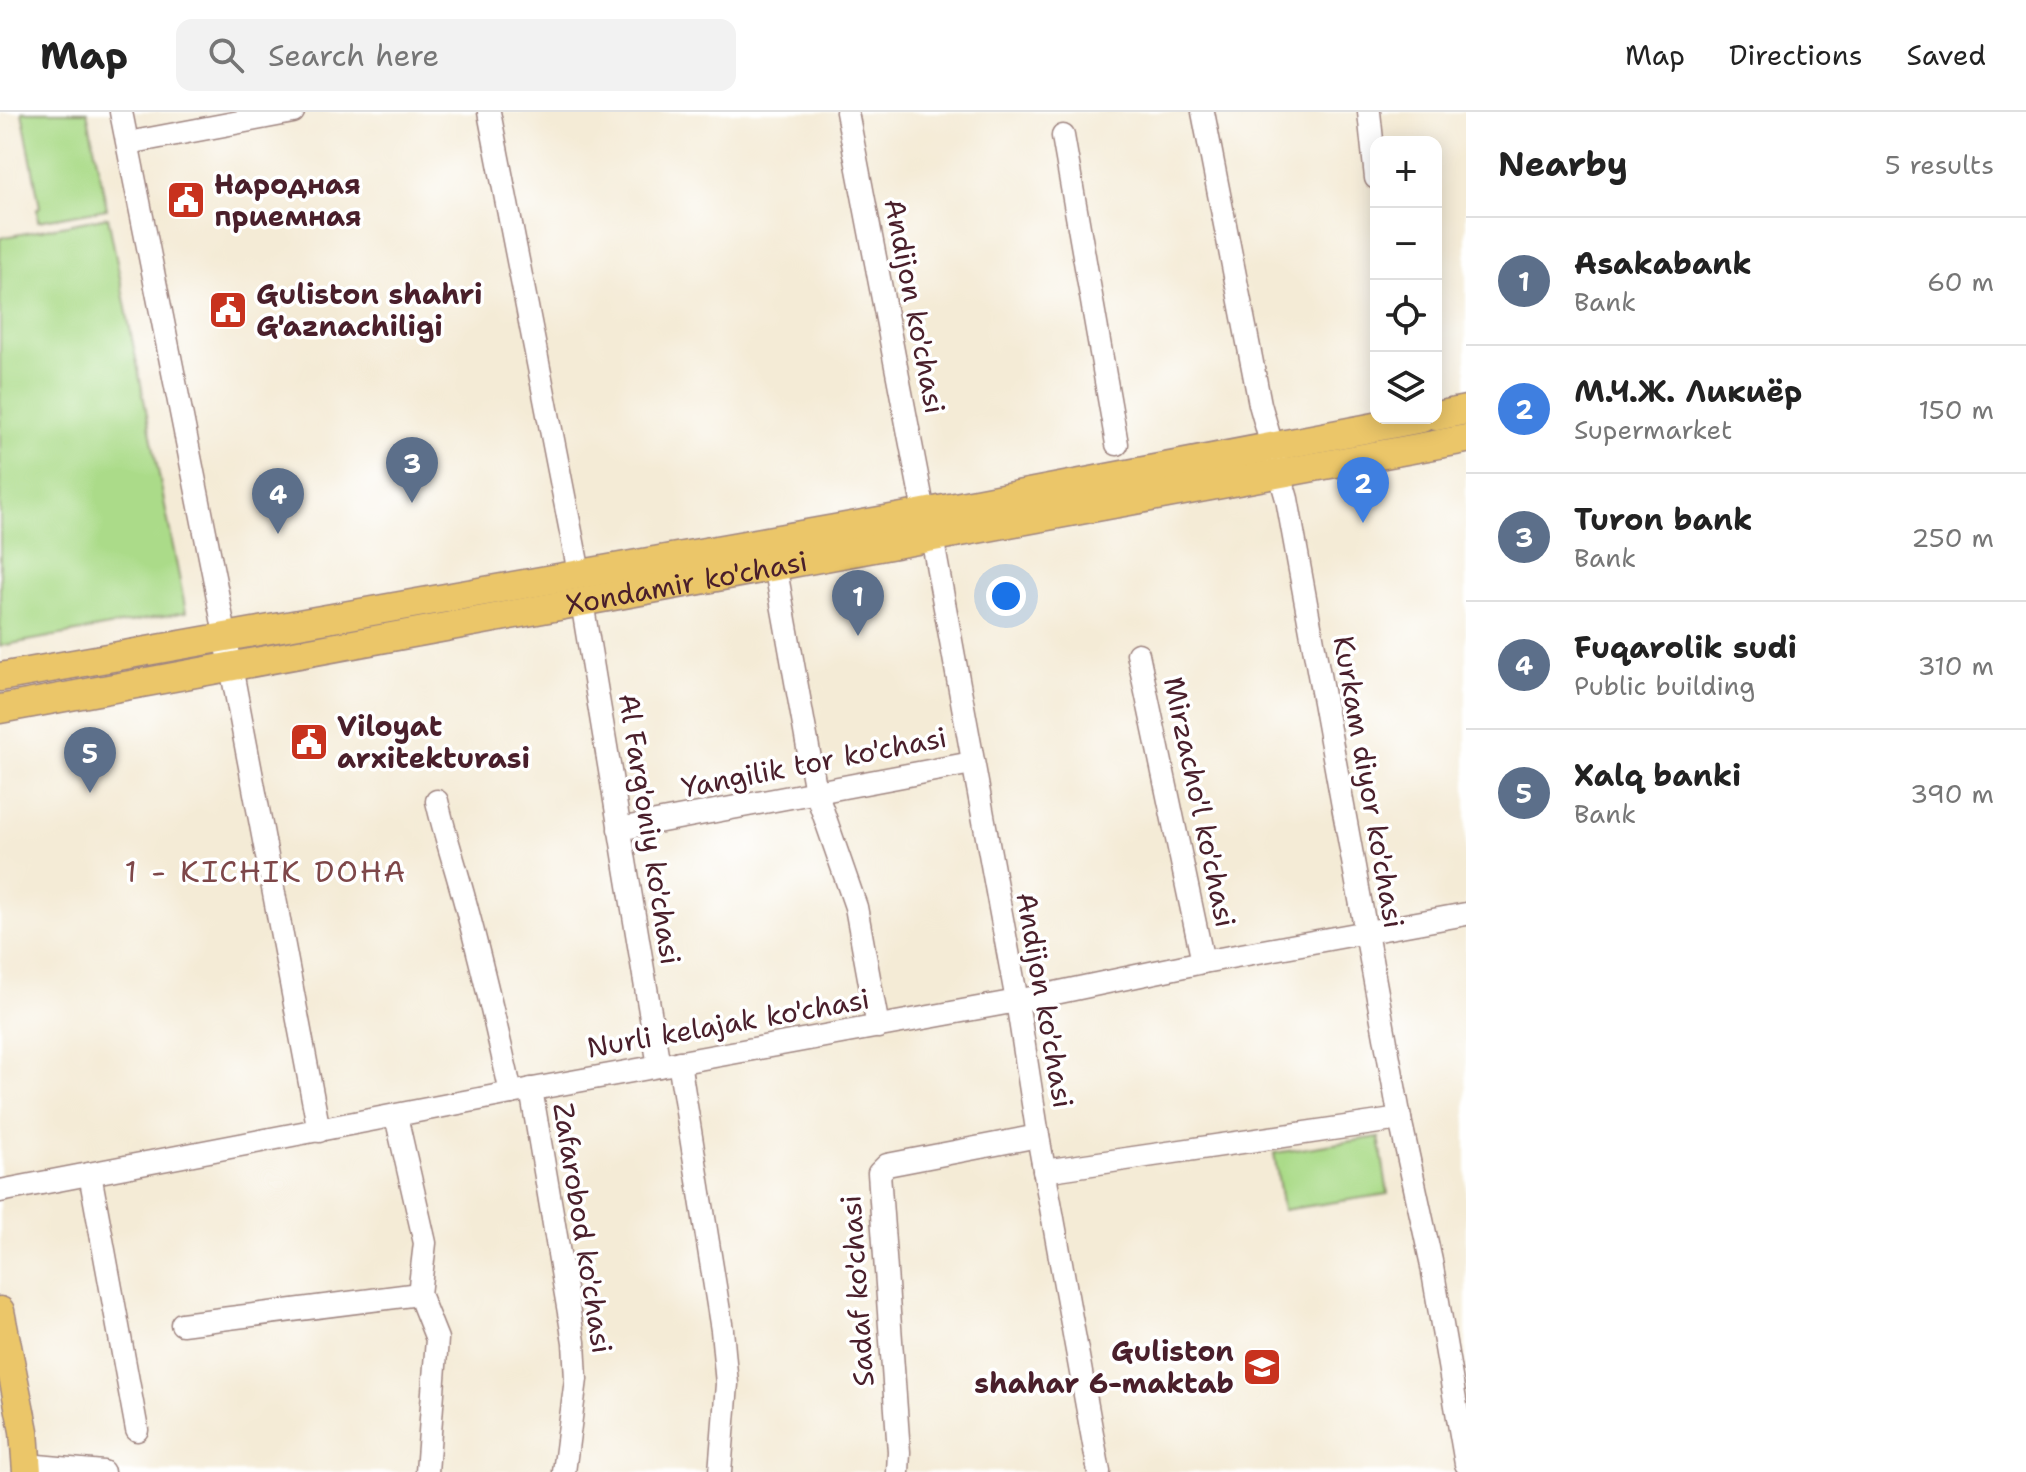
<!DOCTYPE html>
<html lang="en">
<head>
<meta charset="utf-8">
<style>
  :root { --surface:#fff; --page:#f2f2f2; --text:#222; --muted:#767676; --line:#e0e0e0; --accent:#c8321e }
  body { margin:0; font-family:"Shantell Sans",sans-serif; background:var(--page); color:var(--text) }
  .controls { position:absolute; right:24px; top:24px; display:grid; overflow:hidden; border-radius:16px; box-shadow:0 4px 20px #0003 }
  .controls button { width:72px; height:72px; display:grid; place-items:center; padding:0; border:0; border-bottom:2px solid var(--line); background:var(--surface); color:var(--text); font:40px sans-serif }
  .you { position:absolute; left:1006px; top:484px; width:28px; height:28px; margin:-20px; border:6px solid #fff; border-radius:50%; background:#1a73e8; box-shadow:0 0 0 12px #1a73e833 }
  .badge { display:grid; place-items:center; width:52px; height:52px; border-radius:50%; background:var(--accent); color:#fff; font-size:26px; font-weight:700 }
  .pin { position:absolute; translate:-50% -66px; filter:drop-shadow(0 2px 4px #0008) }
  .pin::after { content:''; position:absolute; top:42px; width:28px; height:24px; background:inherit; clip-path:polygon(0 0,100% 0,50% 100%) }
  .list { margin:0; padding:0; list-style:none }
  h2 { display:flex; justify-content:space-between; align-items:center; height:104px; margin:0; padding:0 32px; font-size:34px }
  h2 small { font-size:26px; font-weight:400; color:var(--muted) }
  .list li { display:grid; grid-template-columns:52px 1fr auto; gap:24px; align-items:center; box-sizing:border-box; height:128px; padding:0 32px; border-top:2px solid var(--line) }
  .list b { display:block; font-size:30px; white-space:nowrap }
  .list p { margin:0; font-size:26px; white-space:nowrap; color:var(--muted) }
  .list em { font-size:26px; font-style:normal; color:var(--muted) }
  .icon { flex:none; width:44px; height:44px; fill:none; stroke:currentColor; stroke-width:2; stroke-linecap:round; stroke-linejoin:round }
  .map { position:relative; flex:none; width:1466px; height:1360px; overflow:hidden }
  header { display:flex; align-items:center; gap:48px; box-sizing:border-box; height:112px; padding:0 40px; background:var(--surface); border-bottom:2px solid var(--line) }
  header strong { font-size:38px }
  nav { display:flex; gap:44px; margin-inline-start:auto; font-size:28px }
  .search { width:560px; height:72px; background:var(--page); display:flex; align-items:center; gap:20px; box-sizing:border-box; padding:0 28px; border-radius:16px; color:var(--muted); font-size:30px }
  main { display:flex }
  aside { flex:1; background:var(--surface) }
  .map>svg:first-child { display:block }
  .green { fill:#abdb89; stroke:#7a7d5a; stroke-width:2 }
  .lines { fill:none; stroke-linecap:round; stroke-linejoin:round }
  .minor-casing { stroke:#9f8580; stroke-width:25 }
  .major-casing { stroke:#9f8580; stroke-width:31 }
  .minor { stroke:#fff; stroke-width:22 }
  .major { stroke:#ebc669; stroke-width:28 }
  .labels { text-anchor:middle; stroke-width:7; stroke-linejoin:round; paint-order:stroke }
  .poi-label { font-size:28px; font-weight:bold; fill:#4a1f2b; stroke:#fff; text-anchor:start }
  .street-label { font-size:28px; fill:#4a1f2b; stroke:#fff }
  .neighbourhood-label { font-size:30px; letter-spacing:2px; fill:#7e4749; stroke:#fff }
</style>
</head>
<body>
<header>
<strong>Map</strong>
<div class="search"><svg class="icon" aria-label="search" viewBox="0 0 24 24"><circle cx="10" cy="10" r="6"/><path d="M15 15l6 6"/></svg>Search here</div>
<nav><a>Map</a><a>Directions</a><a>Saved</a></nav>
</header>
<main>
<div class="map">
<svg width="1466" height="1360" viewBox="0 0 1466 1360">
  <rect width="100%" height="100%" fill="#fff"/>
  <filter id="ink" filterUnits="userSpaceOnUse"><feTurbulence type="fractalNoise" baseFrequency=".0125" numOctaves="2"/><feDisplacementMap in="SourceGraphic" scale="16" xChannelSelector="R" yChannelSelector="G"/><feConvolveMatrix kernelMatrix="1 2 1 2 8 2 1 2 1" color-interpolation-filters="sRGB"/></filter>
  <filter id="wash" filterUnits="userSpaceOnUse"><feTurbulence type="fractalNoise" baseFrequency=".006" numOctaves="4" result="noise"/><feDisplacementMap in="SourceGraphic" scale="32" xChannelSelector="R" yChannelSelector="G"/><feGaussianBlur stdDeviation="1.8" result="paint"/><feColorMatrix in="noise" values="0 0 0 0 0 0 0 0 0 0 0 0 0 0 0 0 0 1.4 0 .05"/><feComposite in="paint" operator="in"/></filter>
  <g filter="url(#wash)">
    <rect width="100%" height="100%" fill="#f4ebd6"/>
    <!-- green -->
    <g class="green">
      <polygon points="22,0 87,0 107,97 38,109 37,97 40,95"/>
      <polygon points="108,105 186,500 0,534 0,126"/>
      <polygon points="1379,1025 1388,1082 1283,1098 1274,1041"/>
    </g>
  </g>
  <g filter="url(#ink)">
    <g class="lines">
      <defs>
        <g id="minor">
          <polyline points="121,0 215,470 319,1019"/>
          <polyline points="489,0 579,461"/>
          <polyline points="847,0 924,400"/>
          <polyline points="1203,0 1260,292 1287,387 1400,1007 1431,1149 1466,1352"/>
          <polyline points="1369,0 1376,66"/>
          <polyline points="1063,24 1117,332"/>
          <polyline points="128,31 293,0"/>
          <polyline points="932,425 1017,889 1038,1024 1099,1360"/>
          <polyline points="775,453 816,680 856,795 878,915"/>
          <polyline points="582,490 659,954"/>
          <polyline points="1138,542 1203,850"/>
          <path d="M 437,689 C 445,724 456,756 465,790 C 482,853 497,917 511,981"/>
          <polyline points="619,717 972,651"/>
          <polyline points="679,950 722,1218 727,1272 720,1360"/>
          <polyline points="531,977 574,1230 576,1267 564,1360"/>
          <polyline points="396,1004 425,1131 419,1182 437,1227 427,1360"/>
          <polyline points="1044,1059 1400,1007"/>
          <polyline points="90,1062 137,1318"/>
          <polyline points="0,1079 511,981 1017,889 1203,850 1466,802"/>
          <polyline points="182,1212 419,1182"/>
          <polyline points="27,1353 103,1360"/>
          <polyline points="898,1360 899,1340 879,1061 887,1053 1038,1024"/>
        </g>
        <g id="major">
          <polyline points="1436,304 1466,298"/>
          <polyline points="0,565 908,404 1422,306"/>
          <path id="s1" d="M 0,597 L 1466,327"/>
          <polyline points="0,1199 24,1319 27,1360"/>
        </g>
      </defs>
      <!-- minor casing -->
      <use href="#minor" class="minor-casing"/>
      <!-- major casing -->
      <use href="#major" class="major-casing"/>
      <!-- minor -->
      <use href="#minor" class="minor"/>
      <!-- major -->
      <use href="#major" class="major"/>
    </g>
  </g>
  <!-- icons -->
  <defs>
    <symbol id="civic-square" viewBox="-11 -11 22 22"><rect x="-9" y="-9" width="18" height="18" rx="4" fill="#c8321e" stroke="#fff"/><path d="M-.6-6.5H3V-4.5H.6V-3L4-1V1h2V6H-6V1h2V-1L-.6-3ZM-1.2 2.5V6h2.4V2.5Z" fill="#fff"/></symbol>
    <symbol id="school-square" viewBox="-11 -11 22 22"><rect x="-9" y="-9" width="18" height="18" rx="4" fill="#c8321e" stroke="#fff"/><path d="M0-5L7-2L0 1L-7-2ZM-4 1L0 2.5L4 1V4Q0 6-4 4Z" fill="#fff"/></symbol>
  </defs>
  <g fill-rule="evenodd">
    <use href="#civic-square" x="164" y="66" width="44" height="44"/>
    <use href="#civic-square" x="206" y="176" width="44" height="44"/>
    <use href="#civic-square" x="287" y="608" width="44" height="44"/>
    <use href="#school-square" x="1240" y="1233" width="44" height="44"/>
  </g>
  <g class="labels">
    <!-- poi labels -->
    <g class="poi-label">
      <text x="214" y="82">Народная<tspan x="214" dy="32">приемная</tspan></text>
      <text x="256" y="192">Guliston shahri<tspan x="256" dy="32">G'aznachiligi</tspan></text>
      <text x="337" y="624">Viloyat<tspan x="337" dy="32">arxitekturasi</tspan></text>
      <text x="1234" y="1249" text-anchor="end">Guliston<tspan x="1234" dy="32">shahar 6-maktab</tspan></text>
    </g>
    <!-- street labels -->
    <g class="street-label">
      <text transform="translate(915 194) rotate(79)" y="10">Andijon ko'chasi</text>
      <text dy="10" stroke="none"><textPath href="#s1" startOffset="698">Xondamir ko'chasi</textPath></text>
      <text transform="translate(814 650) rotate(-11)" y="10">Yangilik tor ko'chasi</text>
      <text transform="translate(1369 670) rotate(80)" y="10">Kurkam diyor ko'chasi</text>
      <text transform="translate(1200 690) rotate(78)" y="10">Mirzacho'l ko'chasi</text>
      <text transform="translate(650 717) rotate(81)" y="10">Al Farg'oniy ko'chasi</text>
      <text transform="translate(1045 888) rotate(80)" y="10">Andijon ko'chasi</text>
      <text transform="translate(728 911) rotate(-10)" y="10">Nurli kelajak ko'chasi</text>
      <text transform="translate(583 1116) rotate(81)" y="10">Zafarobod ko'chasi</text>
      <text transform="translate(857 1179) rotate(-94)" y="10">Sadaf ko'chasi</text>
    </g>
    <!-- neighbourhood labels -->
    <g class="neighbourhood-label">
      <text x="266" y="770">1 - KICHIK DOHA</text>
    </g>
  </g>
</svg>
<div class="controls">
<button>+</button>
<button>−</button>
<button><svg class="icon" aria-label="locate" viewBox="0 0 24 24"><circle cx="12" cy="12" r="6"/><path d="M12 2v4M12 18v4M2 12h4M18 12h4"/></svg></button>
<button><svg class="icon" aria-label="layers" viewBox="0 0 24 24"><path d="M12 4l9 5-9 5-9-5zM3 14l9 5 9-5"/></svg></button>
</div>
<div class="you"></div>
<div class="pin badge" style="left:858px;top:524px;background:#5c6f8a">1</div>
<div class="pin badge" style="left:1363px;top:411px;background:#3f7fe0">2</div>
<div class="pin badge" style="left:412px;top:391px;background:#5c6f8a">3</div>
<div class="pin badge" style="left:278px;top:422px;background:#5c6f8a">4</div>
<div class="pin badge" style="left:90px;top:681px;background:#5c6f8a">5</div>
</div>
<aside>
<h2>Nearby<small>5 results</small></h2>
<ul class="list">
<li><span class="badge" style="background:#5c6f8a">1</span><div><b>Asakabank</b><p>Bank</p></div><em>60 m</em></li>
<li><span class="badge" style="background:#3f7fe0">2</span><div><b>М.Ч.Ж. Ликиёр</b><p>Supermarket</p></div><em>150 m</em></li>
<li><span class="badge" style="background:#5c6f8a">3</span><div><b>Turon bank</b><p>Bank</p></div><em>250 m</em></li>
<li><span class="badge" style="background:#5c6f8a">4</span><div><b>Fuqarolik sudi</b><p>Public building</p></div><em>310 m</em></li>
<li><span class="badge" style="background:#5c6f8a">5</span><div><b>Xalq banki</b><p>Bank</p></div><em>390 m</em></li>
</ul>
</aside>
</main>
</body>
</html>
